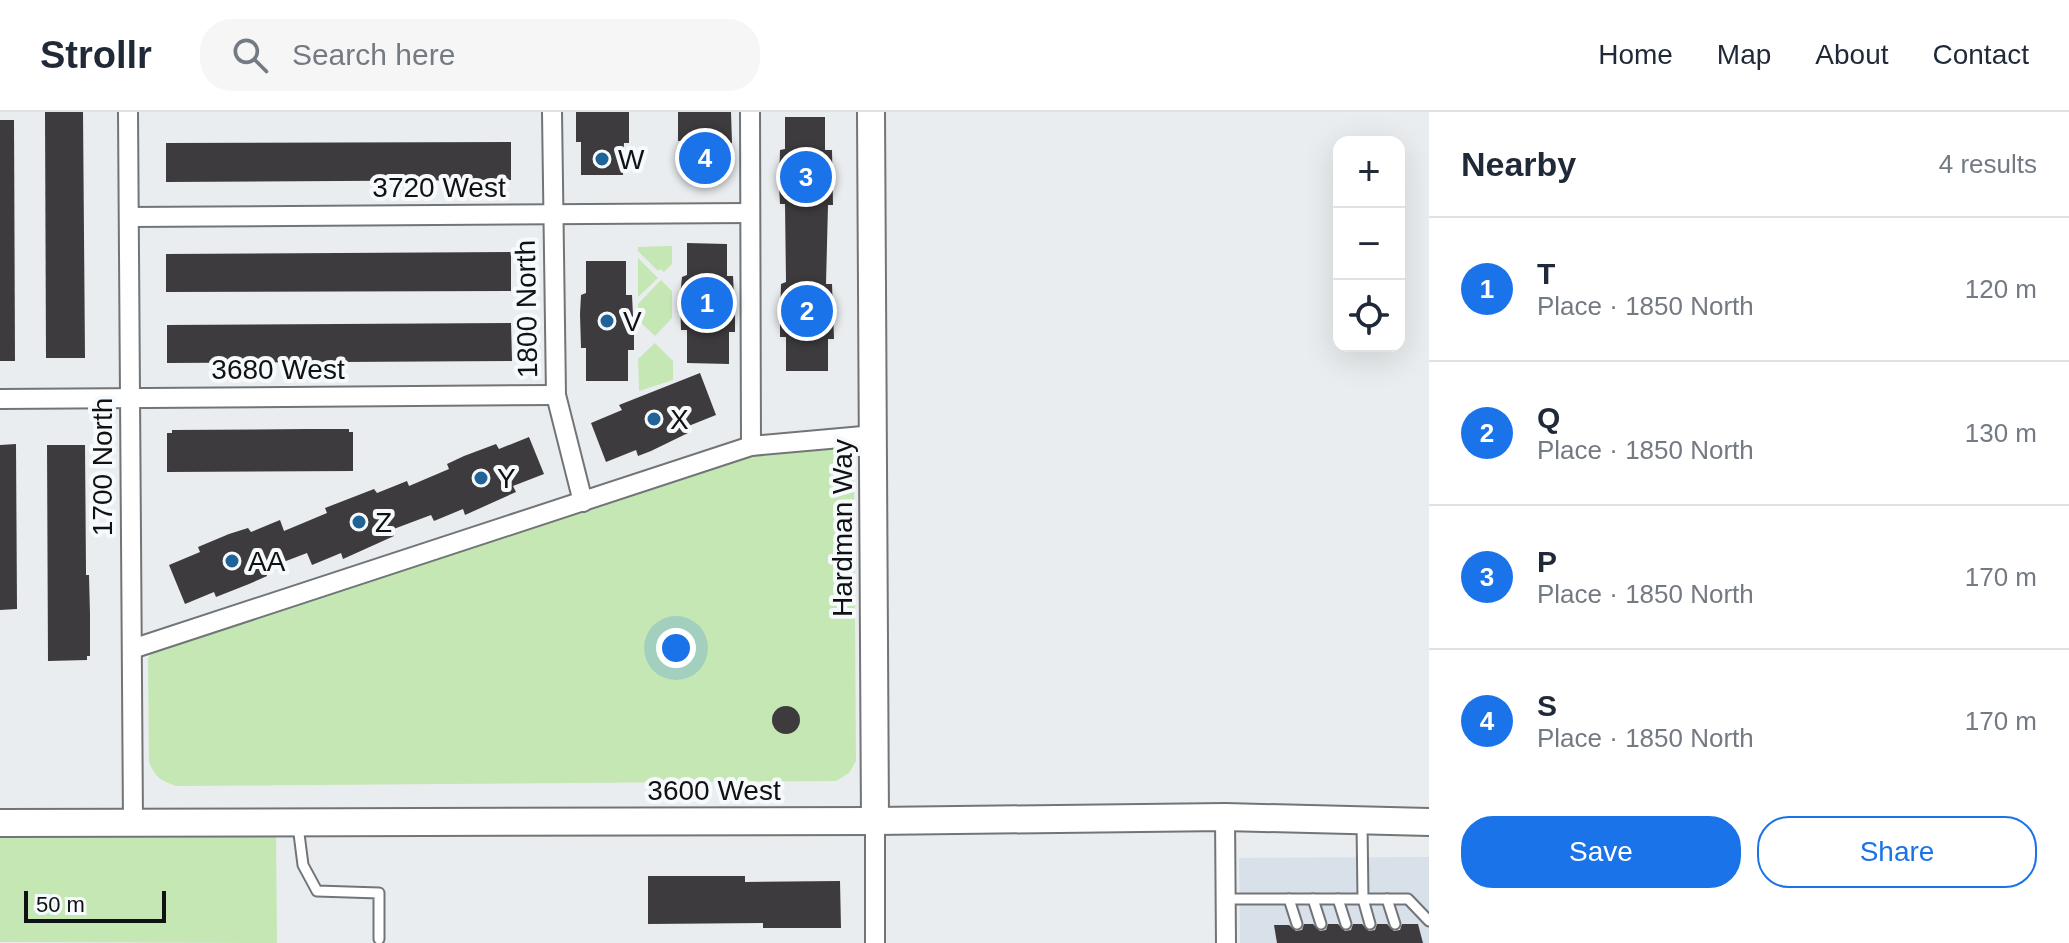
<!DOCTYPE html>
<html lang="en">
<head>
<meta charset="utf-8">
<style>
  :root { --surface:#fff; --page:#f6f6f7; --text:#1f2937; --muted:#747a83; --line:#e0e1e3; --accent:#1a73e8 }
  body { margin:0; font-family:Helvetica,sans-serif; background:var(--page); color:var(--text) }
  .controls { position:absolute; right:24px; top:24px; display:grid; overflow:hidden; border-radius:16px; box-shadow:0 8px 32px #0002 }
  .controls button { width:72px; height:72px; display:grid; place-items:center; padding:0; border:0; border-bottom:2px solid var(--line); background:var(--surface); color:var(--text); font:40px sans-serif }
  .scale { position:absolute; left:24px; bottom:20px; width:142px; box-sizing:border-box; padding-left:8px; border:4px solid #101112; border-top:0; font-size:22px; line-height:28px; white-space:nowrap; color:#101112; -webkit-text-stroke:6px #f7fafd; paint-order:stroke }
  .you { position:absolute; left:676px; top:536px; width:28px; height:28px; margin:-20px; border:6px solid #fff; border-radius:50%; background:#1a73e8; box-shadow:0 0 0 12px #1a73e833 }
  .badge { display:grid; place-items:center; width:52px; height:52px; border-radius:50%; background:var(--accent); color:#fff; font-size:26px; font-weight:700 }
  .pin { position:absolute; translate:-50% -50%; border:4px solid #fff; box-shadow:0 2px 8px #0006 }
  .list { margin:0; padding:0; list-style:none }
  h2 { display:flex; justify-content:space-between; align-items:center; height:104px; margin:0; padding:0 32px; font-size:34px }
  h2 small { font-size:26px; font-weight:400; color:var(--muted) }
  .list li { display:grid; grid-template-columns:52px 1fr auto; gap:24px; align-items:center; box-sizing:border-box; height:144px; padding:0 32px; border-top:2px solid var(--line) }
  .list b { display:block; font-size:30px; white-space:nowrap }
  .list p { margin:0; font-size:26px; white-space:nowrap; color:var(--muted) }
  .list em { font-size:26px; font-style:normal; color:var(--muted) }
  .actions { display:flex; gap:16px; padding:24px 32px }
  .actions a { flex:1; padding:18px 0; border:2px solid var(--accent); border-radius:32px; text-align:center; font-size:28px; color:var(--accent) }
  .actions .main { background:var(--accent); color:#fff }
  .icon { flex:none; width:44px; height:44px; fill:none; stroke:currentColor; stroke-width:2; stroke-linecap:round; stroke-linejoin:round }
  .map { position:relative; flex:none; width:1429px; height:831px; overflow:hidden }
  header { display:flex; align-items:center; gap:48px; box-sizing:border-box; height:112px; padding:0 40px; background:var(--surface); border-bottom:2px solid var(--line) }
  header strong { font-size:38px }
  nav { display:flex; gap:44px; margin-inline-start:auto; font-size:28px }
  .search { width:560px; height:72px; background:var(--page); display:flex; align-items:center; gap:20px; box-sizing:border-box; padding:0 28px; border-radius:32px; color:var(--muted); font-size:30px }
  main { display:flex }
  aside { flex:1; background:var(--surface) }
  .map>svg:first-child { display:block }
  .built { fill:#d8e1e9 }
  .green { fill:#c5e7b4 }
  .building { fill:#3d3b3d }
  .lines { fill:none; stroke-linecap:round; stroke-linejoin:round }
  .lane-casing { stroke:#727577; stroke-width:13 }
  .street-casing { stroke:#727577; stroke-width:22 }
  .secondary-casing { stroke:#727577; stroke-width:30 }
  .lane { stroke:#fff; stroke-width:9 }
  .street { stroke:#fff; stroke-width:18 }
  .secondary { stroke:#fff; stroke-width:26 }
  .poi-dot { fill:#1f6398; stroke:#f7fafd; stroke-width:3 }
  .labels { text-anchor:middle; stroke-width:8; stroke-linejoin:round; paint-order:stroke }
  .poi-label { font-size:28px; fill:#101112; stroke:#f7fafd; text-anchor:start }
  .street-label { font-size:28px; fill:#101112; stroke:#f7fafd }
</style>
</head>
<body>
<header>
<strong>Strollr</strong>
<div class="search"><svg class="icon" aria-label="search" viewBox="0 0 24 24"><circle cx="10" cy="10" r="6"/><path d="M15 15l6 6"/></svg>Search here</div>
<nav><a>Home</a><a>Map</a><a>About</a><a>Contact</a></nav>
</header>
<main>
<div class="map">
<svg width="1429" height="831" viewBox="0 0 1429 831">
  <rect width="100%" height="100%" fill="#eaedef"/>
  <!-- built -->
  <polygon class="built" points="1429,745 1429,831 1240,831 1239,746"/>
  <!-- green -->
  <g class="green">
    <polygon points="672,134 672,152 664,160 660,157 658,159 638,139 638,135"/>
    <polygon points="638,146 658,166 638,185"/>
    <polygon points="661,168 672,179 672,206 655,224 638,208 638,192"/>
    <polygon points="655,231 673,249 673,268 639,279 638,247"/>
    <path d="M 832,334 C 845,339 851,344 854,358 L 856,649 L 849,661 L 836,669 L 176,674 C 161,669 154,664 149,650 L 148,547 L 154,535 L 752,342 Z"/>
    <polygon points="276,720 277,831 0,830 0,722"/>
  </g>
  <!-- building -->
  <g class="building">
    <polygon points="45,0 83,0 85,246 46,246"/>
    <polygon points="576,0 629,0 629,31 624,31 623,63 581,63 581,30 576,30"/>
    <polygon points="678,0 731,0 732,31 726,31 726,62 684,62 684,29 678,29"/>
    <polygon points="785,5 825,5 825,38 832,38 833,93 828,93 826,172 832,172 834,227 828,227 828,259 786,259 786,225 780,225 780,207 781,172 786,170 785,92 780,92 779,73 780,38 785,37"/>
    <polygon points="0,8 14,8 15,249 0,249"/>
    <polygon points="511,30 511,68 166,70 166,31"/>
    <polygon points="687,131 727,132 727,164 733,164 735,206 735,220 729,220 729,252 687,251 687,218 681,218 680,184 682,165 687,163"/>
    <polygon points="511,140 511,179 166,180 166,142"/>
    <polygon points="586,149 626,149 626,183 632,183 634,224 634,238 628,238 628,269 586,269 586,236 581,236 580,202 581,183 586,181"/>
    <polygon points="511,211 512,249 167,251 167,213"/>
    <polygon points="700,261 716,303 686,315 688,321 651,339 638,344 636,338 606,350 591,311 622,298 619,293"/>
    <polygon points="309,317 349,317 349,320 353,320 353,359 167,360 167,321 172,321 172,318"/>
    <polygon points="529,325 544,362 513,374 516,380 465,403 463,397 434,409 431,403 391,418 394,424 343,447 341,441 312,453 307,441 265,457 267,464 249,472 216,485 214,480 185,492 169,453 200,440 198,435 229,422 248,416 251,420 280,408 284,419 327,401 325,396 374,377 377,381 407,369 409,374 449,357 447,352 464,344 496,332 499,337"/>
    <polygon points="16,332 17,497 0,498 0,333"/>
    <polygon points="47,333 85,333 86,459 86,463 89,463 90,502 90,544 87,544 87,548 48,549"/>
    <circle cx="786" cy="608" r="14"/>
    <polygon points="648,764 745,764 745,770 840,769 841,816 763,816 763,811 648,812"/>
    <polygon points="1304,812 1313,812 1320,819 1326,818 1328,812 1338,812 1345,819 1351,818 1353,812 1362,812 1369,819 1375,818 1377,812 1387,812 1394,819 1400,818 1402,812 1418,812 1423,831 1277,831 1274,813 1289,813 1296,819 1302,818"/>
  </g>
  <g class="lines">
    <defs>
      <g id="lane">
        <polyline points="298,714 303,753 317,779 379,781 379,827"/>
        <polyline points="1226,787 1363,787 1362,711"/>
        <polyline points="1289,787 1297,812"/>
        <polyline points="1313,787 1321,812"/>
        <polyline points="1338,787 1346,812"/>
        <polyline points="1387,787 1395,812"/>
        <polyline points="1370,812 1363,787 1408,787 1429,809"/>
      </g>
      <g id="street">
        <polyline points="128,0 133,710"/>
        <polyline points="552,0 556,283 583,390"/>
        <polyline points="750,0 751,334"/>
        <polyline points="129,105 750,101"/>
        <polyline points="0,287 556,283"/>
        <polyline points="132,537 751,334 874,323"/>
        <polyline points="1225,705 1226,831"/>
        <polyline points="875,709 875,831"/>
      </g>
      <g id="secondary">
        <polyline points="871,0 875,709"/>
        <polyline points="0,711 875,709 1225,705 1429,710"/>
      </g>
    </defs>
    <!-- lane casing -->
    <use href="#lane" class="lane-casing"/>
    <!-- street casing -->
    <use href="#street" class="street-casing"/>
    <!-- secondary casing -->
    <use href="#secondary" class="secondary-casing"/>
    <!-- lane -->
    <use href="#lane" class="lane"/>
    <!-- street -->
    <use href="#street" class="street"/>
    <!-- secondary -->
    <use href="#secondary" class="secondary"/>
  </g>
  <!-- markers -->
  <g class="poi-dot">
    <circle cx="602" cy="47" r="8"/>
    <circle cx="607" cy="209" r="8"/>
    <circle cx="654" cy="307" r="8"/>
    <circle cx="481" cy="366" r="8"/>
    <circle cx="359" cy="410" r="8"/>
    <circle cx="232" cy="449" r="8"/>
  </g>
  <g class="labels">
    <!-- poi labels -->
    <g class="poi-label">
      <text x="618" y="57">W</text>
      <text x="623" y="219">V</text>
      <text x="670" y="317">X</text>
      <text x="497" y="376">Y</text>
      <text x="375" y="420">Z</text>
      <text x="248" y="459">AA</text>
    </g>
    <!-- street labels -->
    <g class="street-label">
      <text x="439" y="85">3720 West</text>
      <text transform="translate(526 197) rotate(-91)" y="10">1800 North</text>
      <text x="278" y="267">3680 West</text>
      <text transform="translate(102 355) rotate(-90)" y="10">1700 North</text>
      <text transform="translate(842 416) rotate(-90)" y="10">Hardman Way</text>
      <text x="714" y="688">3600 West</text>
    </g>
  </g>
</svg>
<div class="controls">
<button>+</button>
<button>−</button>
<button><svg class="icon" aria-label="locate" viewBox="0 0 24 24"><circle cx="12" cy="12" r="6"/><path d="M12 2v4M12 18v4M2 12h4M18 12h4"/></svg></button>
</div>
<div class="scale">50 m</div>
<div class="you"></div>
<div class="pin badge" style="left:707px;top:191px">1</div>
<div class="pin badge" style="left:807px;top:199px">2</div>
<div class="pin badge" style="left:806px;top:65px">3</div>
<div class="pin badge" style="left:705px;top:46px">4</div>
</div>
<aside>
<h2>Nearby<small>4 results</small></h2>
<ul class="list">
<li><span class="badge">1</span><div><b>T</b><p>Place · 1850 North</p></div><em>120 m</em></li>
<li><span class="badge">2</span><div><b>Q</b><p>Place · 1850 North</p></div><em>130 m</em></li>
<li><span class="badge">3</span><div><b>P</b><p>Place · 1850 North</p></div><em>170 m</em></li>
<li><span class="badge">4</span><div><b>S</b><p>Place · 1850 North</p></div><em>170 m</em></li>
</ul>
<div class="actions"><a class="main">Save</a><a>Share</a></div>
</aside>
</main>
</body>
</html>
